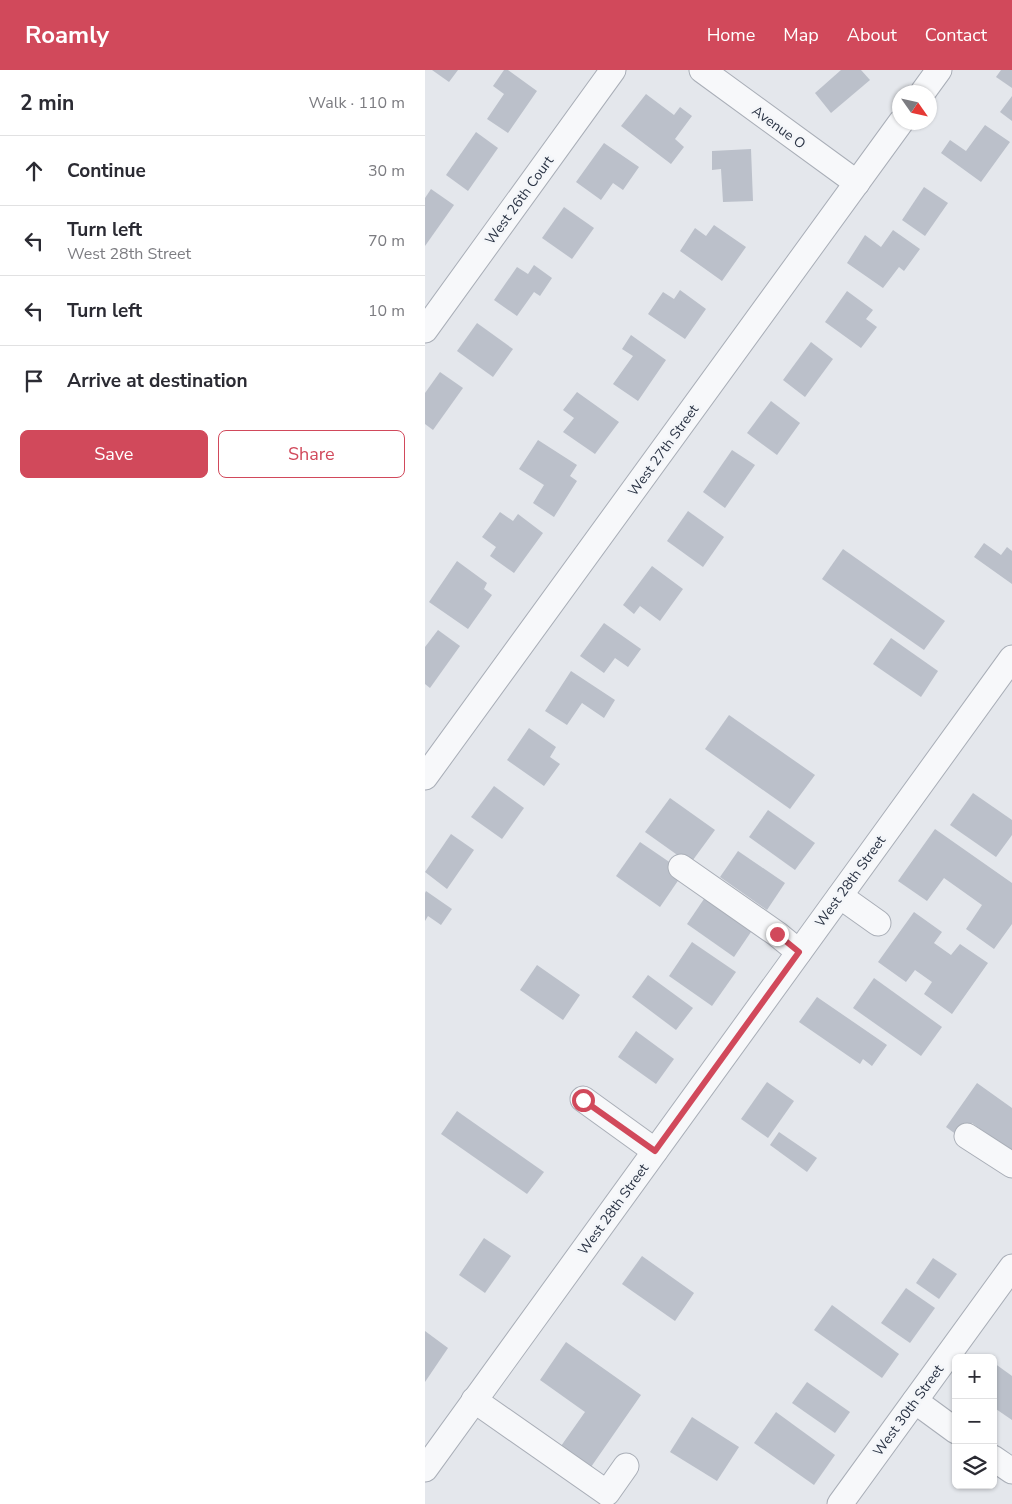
<!DOCTYPE html>
<html lang="en">
<head>
<meta charset="utf-8">
<style>
  :root { --surface:#fff; --page:#f7f7f7; --text:#2b2b33; --muted:#7c7c81; --line:#e1e1e2; --accent:#d1495b }
  body { margin:0; font-family:"Nunito Sans",sans-serif; background:var(--page); color:var(--text) }
  .controls { position:absolute; right:15px; bottom:15px; display:grid; overflow:hidden; border-radius:8px; box-shadow:0 1px 4px #0004 }
  .controls button { width:45px; height:45px; display:grid; place-items:center; padding:0; border:0; border-bottom:1px solid var(--line); background:var(--surface); color:var(--text); font:25px sans-serif }
  .compass { position:absolute; left:467px; top:15px; width:45px; height:45px; border-radius:50%; background:var(--surface); box-shadow:0 1px 4px #0004; rotate:124deg }
  .stop { position:absolute; width:15px; height:15px; margin:-11px; border:4px solid #d1495b; border-radius:50%; background:#fff }
  .stop.end { background:#d1495b; border-color:#fff; box-shadow:0 1px 5px #0008 }
  .list { margin:0; padding:0; list-style:none }
  h2 { display:flex; justify-content:space-between; align-items:center; height:65px; margin:0; padding:0 20px; font-size:21px }
  h2 small { font-size:16px; font-weight:400; color:var(--muted) }
  .list li { display:grid; grid-template-columns:32px 1fr auto; gap:15px; align-items:center; box-sizing:border-box; height:70px; padding:0 20px; border-top:1px solid var(--line) }
  .list b { display:block; font-size:19px; white-space:nowrap }
  .list p { margin:0; font-size:16px; white-space:nowrap; color:var(--muted) }
  .list em { font-size:16px; font-style:normal; color:var(--muted) }
  .actions { display:flex; gap:10px; padding:15px 20px }
  .actions a { flex:1; padding:11px 0; border:1px solid var(--accent); border-radius:8px; text-align:center; font-size:18px; color:var(--accent) }
  .actions .main { background:var(--accent); color:#fff }
  .icon { flex:none; width:28px; height:28px; fill:none; stroke:currentColor; stroke-width:2; stroke-linecap:round; stroke-linejoin:round }
  .map { position:relative; flex:none; width:587px; height:1434px; overflow:hidden }
  header { display:flex; align-items:center; gap:30px; box-sizing:border-box; height:70px; padding:0 25px; background:var(--accent); color:#fff }
  header strong { font-size:24px }
  nav { display:flex; gap:28px; margin-inline-start:auto; font-size:18px }
  main { display:flex }
  aside { flex:1; background:var(--surface) }
  .map>svg:first-child { display:block }
  .building { fill:#bbc0ca }
  .lines { fill:none; stroke-linecap:round; stroke-linejoin:round }
  .minor-casing { stroke:#a9aeb7; stroke-width:27 }
  .minor { stroke:#f7f8fa; stroke-width:25 }
  .route { stroke:#d1495b; stroke-width:6 }
  .labels { text-anchor:middle; stroke-width:5; stroke-linejoin:round; paint-order:stroke }
  .street-label { font-size:14px; fill:#2b3445; stroke:#f4f6f9 }
</style>
</head>
<body>
<header>
<strong>Roamly</strong>
<nav><a>Home</a><a>Map</a><a>About</a><a>Contact</a></nav>
</header>
<main>
<aside>
<h2>2 min<small>Walk · 110 m</small></h2>
<ul class="list">
<li><svg class="icon" aria-label="ahead" viewBox="0 0 24 24"><path d="M12 20V5M6 11l6-6 6 6"/></svg><div><b>Continue</b></div><em>30 m</em></li>
<li><svg class="icon" aria-label="left" viewBox="0 0 24 24"><path d="M17 20v-9H6M10 6l-5 5 5 5"/></svg><div><b>Turn left</b><p>West 28th Street</p></div><em>70 m</em></li>
<li><svg class="icon" aria-label="left" viewBox="0 0 24 24"><path d="M17 20v-9H6M10 6l-5 5 5 5"/></svg><div><b>Turn left</b></div><em>10 m</em></li>
<li><svg class="icon" aria-label="arrive" viewBox="0 0 24 24"><path d="M6 21V4h12l-3 4 3 4H6"/></svg><div><b>Arrive at destination</b></div></li>
</ul>
<div class="actions"><a class="main">Save</a><a>Share</a></div>
</aside>
<div class="map">
<svg width="587" height="1434" viewBox="0 0 587 1434">
  <rect width="100%" height="100%" fill="#e4e7ec"/>
  <!-- building -->
  <g class="building">
    <polygon points="7,0 33,0 24,12"/>
    <polygon points="79,0 83,0 112,21 83,63 62,49 79,24 68,16"/>
    <polygon points="416,0 436,0 445,10 406,43 390,23"/>
    <polygon points="576,0 587,0 587,18 571,7"/>
    <polygon points="221,24 249,45 255,37 267,46 250,69 259,77 246,94 196,56"/>
    <polygon points="587,26 587,51 575,42"/>
    <polygon points="560,55 585,72 556,112 516,83 525,70 541,81"/>
    <polygon points="51,62 73,78 43,121 21,105"/>
    <polygon points="179,73 214,97 198,120 188,113 176,130 151,112"/>
    <polygon points="326,79 328,131 298,132 296,99 287,100 287,81"/>
    <polygon points="499,117 523,133 500,166 477,150"/>
    <polygon points="6,119 29,135 0,176 0,128"/>
    <polygon points="139,137 169,158 147,189 117,168"/>
    <polygon points="289,155 321,177 297,211 255,181 270,158 281,166"/>
    <polygon points="468,160 495,179 479,201 474,197 458,218 422,193 440,165 456,177"/>
    <polygon points="109,195 127,208 115,226 109,222 92,246 69,230 92,197 103,204"/>
    <polygon points="255,220 281,239 260,269 223,244 238,222 249,229"/>
    <polygon points="422,221 448,240 441,249 452,257 436,278 400,252"/>
    <polygon points="52,253 88,279 68,307 32,281"/>
    <polygon points="206,265 241,290 213,331 188,314 208,286 197,279"/>
    <polygon points="386,272 408,289 380,327 358,310"/>
    <polygon points="15,302 38,318 8,360 0,354 0,323"/>
    <polygon points="152,322 194,352 170,384 138,362 149,348 138,340"/>
    <polygon points="346,331 375,353 352,385 322,363"/>
    <polygon points="113,370 152,395 145,406 152,411 129,447 108,433 119,415 94,399"/>
    <polygon points="307,380 330,395 300,438 278,422"/>
    <polygon points="263,441 299,467 278,497 242,471"/>
    <polygon points="75,442 88,451 93,444 118,463 89,503 65,486 71,477 57,467"/>
    <polygon points="559,473 576,485 582,477 587,481 587,514 549,487"/>
    <polygon points="418,479 520,551 499,580 397,509"/>
    <polygon points="32,491 62,513 59,519 67,525 43,559 4,532"/>
    <polygon points="227,496 258,519 235,551 215,536 209,544 198,535"/>
    <polygon points="179,553 216,579 203,597 190,588 179,603 155,586"/>
    <polygon points="13,560 35,576 5,618 0,614 0,577"/>
    <polygon points="466,568 513,601 496,627 448,594"/>
    <polygon points="146,601 190,630 179,648 157,633 142,655 120,641"/>
    <polygon points="304,645 390,705 365,739 280,679"/>
    <polygon points="104,658 131,677 125,687 135,694 119,716 82,690"/>
    <polygon points="69,716 99,738 77,769 46,747"/>
    <polygon points="548,723 587,750 587,765 571,787 525,755"/>
    <polygon points="245,728 290,760 265,794 220,762"/>
    <polygon points="343,740 390,773 370,800 324,767"/>
    <polygon points="510,759 587,813 587,854 569,879 541,859 557,835 519,808 502,831 473,811"/>
    <polygon points="26,764 49,780 22,819 0,802"/>
    <polygon points="215,772 259,802 235,837 191,806"/>
    <polygon points="313,781 360,813 342,840 295,807"/>
    <polygon points="1,821 27,839 16,855 3,846 0,851 0,823"/>
    <polygon points="281,826 328,859 309,887 262,854"/>
    <polygon points="489,842 517,862 509,873 526,885 535,874 563,893 527,944 499,924 507,912 490,900 481,912 453,892"/>
    <polygon points="267,872 311,902 287,936 244,906"/>
    <polygon points="112,895 155,925 138,950 95,920"/>
    <polygon points="223,905 268,938 251,960 207,927"/>
    <polygon points="449,908 517,957 496,986 428,938"/>
    <polygon points="392,927 462,975 447,996 438,989 435,994 374,952"/>
    <polygon points="211,961 249,989 231,1014 193,987"/>
    <polygon points="342,1012 369,1031 343,1068 316,1049"/>
    <polygon points="552,1013 587,1038 587,1082 547,1053 536,1068 521,1057"/>
    <polygon points="32,1041 119,1102 102,1124 16,1064"/>
    <polygon points="354,1062 392,1088 382,1102 345,1075"/>
    <polygon points="59,1168 86,1186 60,1223 34,1205"/>
    <polygon points="217,1186 269,1223 250,1251 197,1214"/>
    <polygon points="508,1188 532,1204 514,1229 491,1213"/>
    <polygon points="481,1218 510,1238 485,1273 456,1253"/>
    <polygon points="407,1235 474,1284 457,1308 389,1260"/>
    <polygon points="0,1261 23,1278 0,1312"/>
    <polygon points="141,1272 216,1325 166,1397 136,1376 160,1342 115,1310"/>
    <polygon points="569,1293 587,1306 587,1350 568,1337"/>
    <polygon points="382,1312 425,1342 410,1363 367,1333"/>
    <polygon points="351,1342 410,1385 389,1415 329,1373"/>
    <polygon points="267,1347 314,1377 292,1411 245,1382"/>
  </g>
  <g class="lines">
    <defs>
      <g id="minor">
        <polyline points="277,0 432,113"/>
        <polyline points="498,22 514,0"/>
        <polyline points="0,260 188,0"/>
        <polyline points="0,707 476,52"/>
        <polyline points="256,797 352,864 374,882"/>
        <polyline points="415,826 453,853"/>
        <polyline points="158,1029 230,1081"/>
        <polyline points="542,1066 587,1095"/>
        <polyline points="49,1330 182,1423 201,1396"/>
        <polyline points="490,1331 531,1361"/>
        <polyline points="568,1388 587,1401"/>
        <polyline points="0,1399 587,588"/>
        <polyline points="415,1434 587,1197"/>
      </g>
    </defs>
    <!-- minor casing -->
    <use href="#minor" class="minor-casing"/>
    <!-- minor -->
    <use href="#minor" class="minor"/>
  </g>
  <g class="lines">
    <!-- route -->
    <polyline class="route" points="158,1030 230,1081 374,882 352,864"/>
  </g>
  <g class="labels">
    <!-- street labels -->
    <g class="street-label">
      <text transform="translate(354 57) rotate(36)" y="5">Avenue O</text>
      <text transform="translate(94 130) rotate(-54)" y="5">West 26th Court</text>
      <text transform="translate(238 380) rotate(-54)" y="5">West 27th Street</text>
      <text transform="translate(425 811) rotate(-54)" y="5">West 28th Street</text>
      <text transform="translate(188 1139) rotate(-54)" y="5">West 28th Street</text>
      <text transform="translate(483 1340) rotate(-54)" y="5">West 30th Street</text>
    </g>
  </g>
</svg>
<div class="controls">
<button>+</button>
<button>−</button>
<button><svg class="icon" aria-label="layers" viewBox="0 0 24 24"><path d="M12 4l9 5-9 5-9-5zM3 14l9 5 9-5"/></svg></button>
</div>
<svg class="compass" viewBox="-18 -18 36 36"><path d="M0-13l5 13h-10z" fill="#e53935"/><path d="M0 13l5-13h-10z" fill="#7c7c81"/></svg>
<div class="stop" style="left:158px;top:1030px"></div>
<div class="stop end" style="left:352px;top:864px"></div>
</div>
</main>
</body>
</html>
